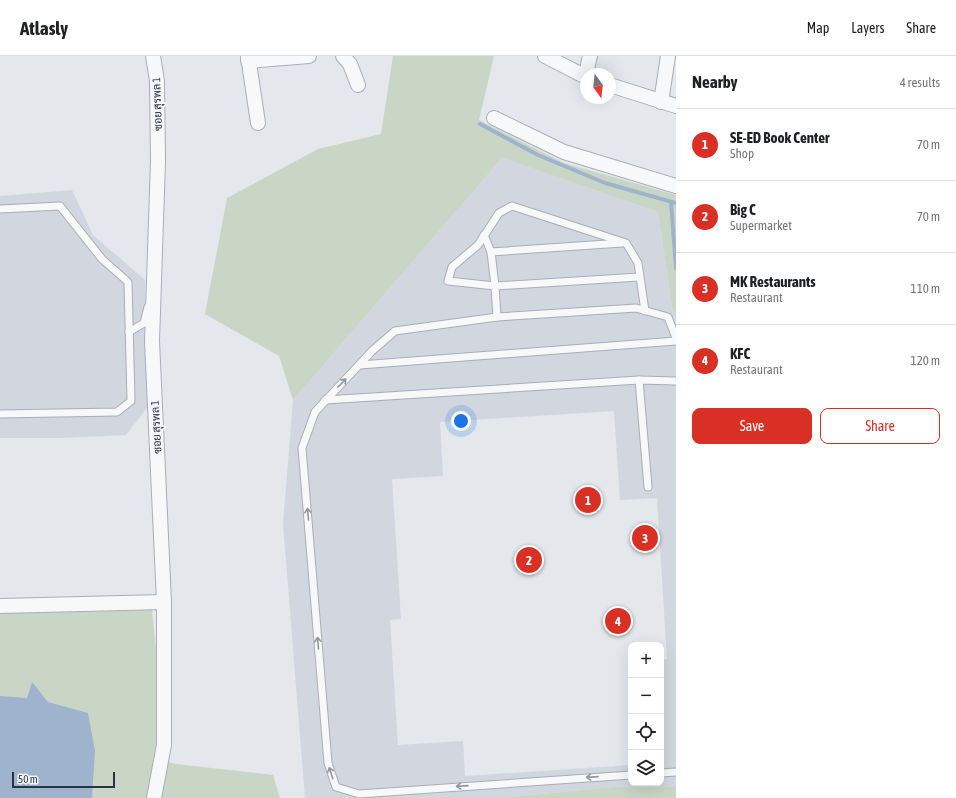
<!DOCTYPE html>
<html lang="en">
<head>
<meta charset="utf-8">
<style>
  :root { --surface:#fff; --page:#f6f6f6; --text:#202124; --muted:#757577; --line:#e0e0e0; --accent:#d93025 }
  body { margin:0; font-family:"Asap Condensed",Sarabun,sans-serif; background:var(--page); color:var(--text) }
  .controls { position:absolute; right:12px; bottom:12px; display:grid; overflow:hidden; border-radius:8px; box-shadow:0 4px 16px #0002 }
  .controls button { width:36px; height:36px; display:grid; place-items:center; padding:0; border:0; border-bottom:1px solid var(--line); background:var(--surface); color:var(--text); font:20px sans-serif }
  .compass { position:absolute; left:580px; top:12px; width:36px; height:36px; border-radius:50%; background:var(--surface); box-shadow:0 4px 16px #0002; rotate:165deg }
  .scale { position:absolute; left:12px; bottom:10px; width:103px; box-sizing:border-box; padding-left:4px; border:2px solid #2b3445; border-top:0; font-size:11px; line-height:14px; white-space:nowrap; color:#2b3445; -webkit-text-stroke:3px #f4f6f9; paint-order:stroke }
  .you { position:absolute; left:461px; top:365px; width:14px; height:14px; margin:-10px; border:3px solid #fff; border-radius:50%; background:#1a73e8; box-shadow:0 0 0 6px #1a73e833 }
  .badge { display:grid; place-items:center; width:26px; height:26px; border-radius:50%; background:var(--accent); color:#fff; font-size:13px; font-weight:700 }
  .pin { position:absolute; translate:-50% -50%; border:2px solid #fff; box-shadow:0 1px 4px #0006 }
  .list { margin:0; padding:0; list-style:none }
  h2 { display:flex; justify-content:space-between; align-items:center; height:52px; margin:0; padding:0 16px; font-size:17px }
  h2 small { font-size:13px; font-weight:400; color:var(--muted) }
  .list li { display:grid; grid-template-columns:26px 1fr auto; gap:12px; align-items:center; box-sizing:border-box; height:72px; padding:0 16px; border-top:1px solid var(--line) }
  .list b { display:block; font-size:15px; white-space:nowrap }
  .list p { margin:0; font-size:13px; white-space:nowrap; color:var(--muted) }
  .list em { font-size:13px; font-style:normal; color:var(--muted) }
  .actions { display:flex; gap:8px; padding:12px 16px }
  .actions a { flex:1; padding:9px 0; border:1px solid var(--accent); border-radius:8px; text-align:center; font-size:14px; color:var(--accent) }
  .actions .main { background:var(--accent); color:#fff }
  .icon { flex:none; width:22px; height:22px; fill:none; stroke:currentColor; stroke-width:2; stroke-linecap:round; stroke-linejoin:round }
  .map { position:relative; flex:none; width:676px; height:742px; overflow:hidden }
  header { display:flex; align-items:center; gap:24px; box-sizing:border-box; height:56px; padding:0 20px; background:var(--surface); border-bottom:1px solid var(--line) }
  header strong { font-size:19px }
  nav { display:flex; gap:22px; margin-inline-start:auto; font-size:14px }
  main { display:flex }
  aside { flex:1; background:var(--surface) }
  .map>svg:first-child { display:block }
  .built { fill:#d2d6de; fill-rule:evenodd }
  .green { fill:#c9d6c5 }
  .water { fill:#9fb4cc }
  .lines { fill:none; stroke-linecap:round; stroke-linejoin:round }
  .stream { stroke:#9fb4cc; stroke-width:4 }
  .lane-casing { stroke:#a9aeb7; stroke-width:9 }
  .street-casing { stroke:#a9aeb7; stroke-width:16 }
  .lane { stroke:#f7f8fa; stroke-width:7 }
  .street { stroke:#f7f8fa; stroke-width:14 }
  .oneway { stroke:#9196a0 }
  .labels { text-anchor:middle; stroke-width:3.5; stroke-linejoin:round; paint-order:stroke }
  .street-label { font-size:11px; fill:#2b3445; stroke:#f4f6f9 }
</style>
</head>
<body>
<header>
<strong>Atlasly</strong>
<nav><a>Map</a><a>Layers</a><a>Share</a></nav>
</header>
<main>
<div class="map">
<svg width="676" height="742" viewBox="0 0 676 742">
  <rect width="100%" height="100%" fill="#e4e7ec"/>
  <!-- built -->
  <g class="built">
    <path d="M 502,102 L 658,156 L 672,251 L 676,264 L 676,731 L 613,731 L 501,742 L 305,742 L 283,468 L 293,344 ZM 614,355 L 620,444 L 657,442 L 667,603 L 661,604 L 661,727 L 631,727 L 631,709 L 465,720 L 463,685 L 398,689 L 390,564 L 401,563 L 392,423 L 443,420 L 440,366 Z"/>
    <polygon points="72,134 93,179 145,224 147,352 126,379 62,382 0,382 0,140"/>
  </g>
  <!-- green -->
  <g class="green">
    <polygon points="393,0 494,0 479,64 564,107 676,139 676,264 672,251 658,156 502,102 293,344 279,300 205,258 227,142 318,93 381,78"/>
    <polygon points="152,554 159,622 159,660 154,702 176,708 273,719 280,742 0,742 0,555 74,556"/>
    <polygon points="613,731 676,731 676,742 501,742"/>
  </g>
  <!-- water -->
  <polygon class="water" points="32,626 48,646 88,657 95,695 92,742 0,742 0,640 27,642"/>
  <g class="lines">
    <!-- stream -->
    <g class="stream">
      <polyline points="480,68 538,99 605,127 676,147"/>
      <polyline points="671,146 676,212"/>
    </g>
    <defs>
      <g id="lane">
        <polyline points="0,153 60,150 102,203 128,226 131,345 117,356 0,358"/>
        <polyline points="484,179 491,196 495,230 639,221"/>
        <polyline points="491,196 622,187"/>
        <polyline points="497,261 495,230 448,225 452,211 478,189 499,157 512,150 626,187 638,207 645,255"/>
        <polyline points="129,276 144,267 148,251"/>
        <polyline points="360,309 676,285"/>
        <polyline points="639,324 648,431"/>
        <polyline points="325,344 639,324 676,325"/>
        <polyline points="661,717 676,716"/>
        <polyline points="631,719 359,738 336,731 328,707 302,392 315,356 372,295 395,275 497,261 636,252 668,261 676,282"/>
      </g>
      <g id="street">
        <polyline points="153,0 157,25 158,105 152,285 164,546 164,689 154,742"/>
        <polyline points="248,0 258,67"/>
        <polyline points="343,0 350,8 358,29"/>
        <polyline points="545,0 586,21"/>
        <polyline points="248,5 309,0"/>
        <polyline points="586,18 590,0"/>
        <polyline points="610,29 676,50"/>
        <polyline points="661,46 668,0"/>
        <polyline points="494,62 564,96 676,130"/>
        <polyline points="0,550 164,546"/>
      </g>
    </defs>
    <!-- lane casing -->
    <use href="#lane" class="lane-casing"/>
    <!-- street casing -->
    <use href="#street" class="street-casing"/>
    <!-- lane -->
    <use href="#lane" class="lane"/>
    <!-- street -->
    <use href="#street" class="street"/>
  </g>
  <!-- one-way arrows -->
  <defs><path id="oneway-shaft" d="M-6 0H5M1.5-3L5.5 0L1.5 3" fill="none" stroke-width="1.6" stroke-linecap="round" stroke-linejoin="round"/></defs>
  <g class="oneway">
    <use href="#oneway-shaft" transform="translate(342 327) rotate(-46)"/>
    <use href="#oneway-shaft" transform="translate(308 458) rotate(-95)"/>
    <use href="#oneway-shaft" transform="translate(318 587) rotate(-95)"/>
    <use href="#oneway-shaft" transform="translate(331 717) rotate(-108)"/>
    <use href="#oneway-shaft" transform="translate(592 721) rotate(176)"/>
    <use href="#oneway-shaft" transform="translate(462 730) rotate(176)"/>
  </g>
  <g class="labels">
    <!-- street labels -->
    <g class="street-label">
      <text transform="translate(157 48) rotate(-92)" y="4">ซอย สุรพล 1</text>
      <text transform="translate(156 371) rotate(-93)" y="4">ซอย สุรพล 1</text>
    </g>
  </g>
</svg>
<div class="controls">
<button>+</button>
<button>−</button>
<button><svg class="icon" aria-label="locate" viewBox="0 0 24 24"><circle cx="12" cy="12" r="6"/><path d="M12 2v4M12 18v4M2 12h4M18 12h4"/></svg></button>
<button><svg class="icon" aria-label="layers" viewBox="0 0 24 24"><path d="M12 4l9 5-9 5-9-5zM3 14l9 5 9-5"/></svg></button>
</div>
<svg class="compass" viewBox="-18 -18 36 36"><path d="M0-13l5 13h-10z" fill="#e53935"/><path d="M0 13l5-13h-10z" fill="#757577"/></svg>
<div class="scale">50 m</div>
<div class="you"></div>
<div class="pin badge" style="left:588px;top:444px">1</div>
<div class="pin badge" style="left:529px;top:504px">2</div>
<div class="pin badge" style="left:645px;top:482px">3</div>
<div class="pin badge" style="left:618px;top:565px">4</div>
</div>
<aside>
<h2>Nearby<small>4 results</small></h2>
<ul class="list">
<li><span class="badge">1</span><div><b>SE-ED Book Center</b><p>Shop</p></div><em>70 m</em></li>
<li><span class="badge">2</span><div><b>Big C</b><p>Supermarket</p></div><em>70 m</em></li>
<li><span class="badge">3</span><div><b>MK Restaurants</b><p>Restaurant</p></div><em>110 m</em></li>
<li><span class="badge">4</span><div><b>KFC</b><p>Restaurant</p></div><em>120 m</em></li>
</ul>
<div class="actions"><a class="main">Save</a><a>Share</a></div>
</aside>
</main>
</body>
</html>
